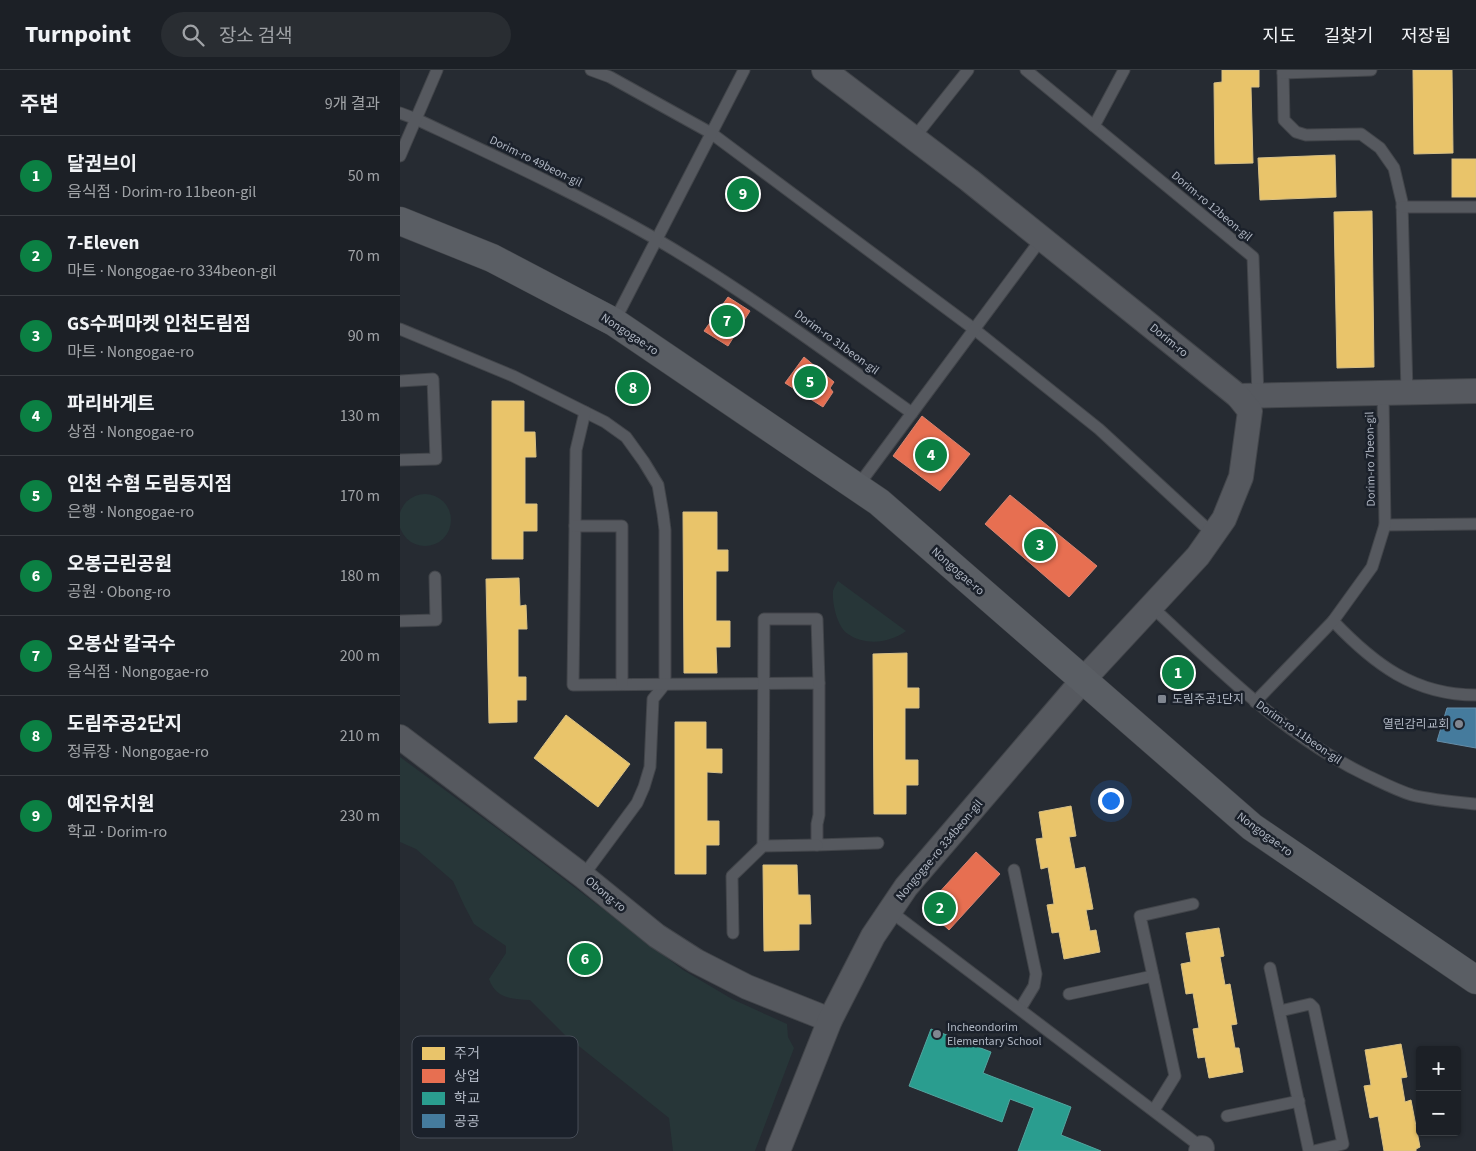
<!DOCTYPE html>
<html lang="ko">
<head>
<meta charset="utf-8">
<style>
  :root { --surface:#1c2026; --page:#292d32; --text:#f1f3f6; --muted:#a0a3a7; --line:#3a3e43; --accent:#0b8043 }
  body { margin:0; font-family:"Source Sans 3","Noto Sans KR",sans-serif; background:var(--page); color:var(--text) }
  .controls { position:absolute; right:15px; bottom:15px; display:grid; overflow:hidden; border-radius:5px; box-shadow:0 1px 4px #0004 }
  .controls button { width:45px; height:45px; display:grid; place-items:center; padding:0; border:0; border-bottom:1px solid var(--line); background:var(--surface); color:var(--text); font:25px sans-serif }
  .you { position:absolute; left:710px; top:730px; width:18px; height:18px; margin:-12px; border:4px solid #fff; border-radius:50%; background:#1a73e8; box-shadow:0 0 0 8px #1a73e833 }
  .badge { display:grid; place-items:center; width:32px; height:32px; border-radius:50%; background:var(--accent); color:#fff; font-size:16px; font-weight:700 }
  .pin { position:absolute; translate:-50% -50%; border:2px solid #fff; box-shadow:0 1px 5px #0006 }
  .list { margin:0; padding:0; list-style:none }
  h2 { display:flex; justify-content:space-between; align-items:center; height:65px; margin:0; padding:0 20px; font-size:21px }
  h2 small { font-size:16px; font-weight:400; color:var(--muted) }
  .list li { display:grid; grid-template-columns:32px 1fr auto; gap:15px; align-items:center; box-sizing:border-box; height:80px; padding:0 20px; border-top:1px solid var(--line) }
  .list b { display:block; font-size:19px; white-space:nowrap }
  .list p { margin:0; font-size:16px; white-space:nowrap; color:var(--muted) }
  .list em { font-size:16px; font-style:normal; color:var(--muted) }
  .icon { flex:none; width:28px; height:28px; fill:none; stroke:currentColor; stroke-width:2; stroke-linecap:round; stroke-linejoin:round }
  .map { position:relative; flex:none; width:1076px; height:1081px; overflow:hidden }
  header { display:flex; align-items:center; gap:30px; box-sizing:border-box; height:70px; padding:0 25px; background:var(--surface); border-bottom:1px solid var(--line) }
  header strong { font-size:24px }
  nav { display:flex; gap:28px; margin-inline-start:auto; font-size:18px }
  .search { width:350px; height:45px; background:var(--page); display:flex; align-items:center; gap:12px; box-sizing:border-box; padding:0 18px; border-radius:28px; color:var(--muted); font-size:19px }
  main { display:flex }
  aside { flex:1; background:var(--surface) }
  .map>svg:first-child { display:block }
  .green { fill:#273638 }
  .homes { fill:#e9c46a; stroke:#d8c085 }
  .shops { fill:#e76f51; stroke:#d68573 }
  .schools { fill:#2a9d8f; stroke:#52a59f }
  .public { fill:#457b9d; stroke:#658da8 }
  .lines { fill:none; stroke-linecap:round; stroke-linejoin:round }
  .service-casing { stroke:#42454a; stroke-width:13 }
  .minor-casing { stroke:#42454a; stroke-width:26 }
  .secondary-casing { stroke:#42454a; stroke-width:29 }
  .service { stroke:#56595f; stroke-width:11 }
  .minor { stroke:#56595f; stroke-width:24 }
  .secondary { stroke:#5a5e64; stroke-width:28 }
  .poi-dot { fill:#808690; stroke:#1b212b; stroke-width:2 }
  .labels { text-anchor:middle; stroke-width:5; stroke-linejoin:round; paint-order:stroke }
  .street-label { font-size:12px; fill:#b0b7c3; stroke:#1b212b }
  .poi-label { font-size:12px; fill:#b0b7c3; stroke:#1b212b; text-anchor:start }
  .key { fill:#1b212b; stroke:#484e59; stroke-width:1 }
  .key-label { font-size:14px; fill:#b0b7c3 }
</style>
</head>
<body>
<header>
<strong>Turnpoint</strong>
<div class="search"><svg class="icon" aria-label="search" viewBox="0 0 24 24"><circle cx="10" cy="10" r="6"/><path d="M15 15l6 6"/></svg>장소 검색</div>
<nav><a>지도</a><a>길찾기</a><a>저장됨</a></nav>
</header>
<main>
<aside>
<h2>주변<small>9개 결과</small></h2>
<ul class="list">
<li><span class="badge">1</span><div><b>달권브이</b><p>음식점 · Dorim-ro 11beon-gil</p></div><em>50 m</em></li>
<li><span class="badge">2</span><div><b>7-Eleven</b><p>마트 · Nongogae-ro 334beon-gil</p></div><em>70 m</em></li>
<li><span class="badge">3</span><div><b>GS수퍼마켓 인천도림점</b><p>마트 · Nongogae-ro</p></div><em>90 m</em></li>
<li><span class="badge">4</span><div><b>파리바게트</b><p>상점 · Nongogae-ro</p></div><em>130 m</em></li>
<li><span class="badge">5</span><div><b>인천 수협 도림동지점</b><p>은행 · Nongogae-ro</p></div><em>170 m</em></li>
<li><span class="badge">6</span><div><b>오봉근린공원</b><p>공원 · Obong-ro</p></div><em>180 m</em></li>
<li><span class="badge">7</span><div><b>오봉산 칼국수</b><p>음식점 · Nongogae-ro</p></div><em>200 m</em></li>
<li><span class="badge">8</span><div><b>도림주공2단지</b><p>정류장 · Nongogae-ro</p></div><em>210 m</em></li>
<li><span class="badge">9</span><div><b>예진유치원</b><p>학교 · Dorim-ro</p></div><em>230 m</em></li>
</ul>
</aside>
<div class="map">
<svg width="1076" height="1081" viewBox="0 0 1076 1081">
  <rect width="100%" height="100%" fill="#262b32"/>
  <!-- green -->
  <g class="green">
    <circle cx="25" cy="450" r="26"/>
    <path d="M 438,511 L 506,561 C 490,573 465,576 448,564 C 437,557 432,533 433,521 C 434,518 436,514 438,511 Z"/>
    <path d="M 0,687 L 106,765 L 283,900 L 332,929 L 387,954 L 388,967 L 394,978 L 355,1081 L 273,1081 L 269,1048 L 165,965 L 130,930 C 112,929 96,929 89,909 L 106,883 L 106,876 L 74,854 L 64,835 L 53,811 L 16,779 L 0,772 Z"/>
  </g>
  <!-- homes -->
  <g class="homes">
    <polygon points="822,0 859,0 859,17 851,17 853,93 815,94 814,13 822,12"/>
    <polygon points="1013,0 1052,0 1053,83 1014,84"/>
    <polygon points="935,85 936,127 860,130 858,88"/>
    <rect x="1052" y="89" width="24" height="38"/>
    <polygon points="972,141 974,297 937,298 934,142"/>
    <polygon points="92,331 124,331 124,362 135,362 136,387 125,387 125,434 137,434 137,461 123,461 123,489 92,489"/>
    <polygon points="283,442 317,442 317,480 328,480 328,501 316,501 316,551 330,551 330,577 316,577 317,603 284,603"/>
    <polygon points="119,508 120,536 126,535 127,559 118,559 118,607 126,607 126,630 117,630 117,652 89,653 86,509"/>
    <polygon points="507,583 507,618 519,618 519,638 505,638 505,690 518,690 518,715 506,715 506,744 474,744 473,584"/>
    <polygon points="166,645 230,694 198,737 134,688"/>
    <polygon points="275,652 306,652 306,679 322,679 322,703 307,702 307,751 319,751 319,775 306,775 306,804 275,804"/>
    <polygon points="671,736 676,766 669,767 675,799 685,797 693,839 686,840 690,861 696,860 700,882 664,889 659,862 652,863 647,835 654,834 648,797 641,799 636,769 643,768 639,742"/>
    <polygon points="363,795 397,795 398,825 410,825 411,854 399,854 399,880 364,881"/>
    <polygon points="819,858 824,886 820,887 825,915 830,914 837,954 831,955 835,978 839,978 843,1002 809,1008 805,987 798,988 793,959 799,958 793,923 786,924 781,894 791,892 786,863"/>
    <polygon points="1001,974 1007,1007 1001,1008 1005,1032 1011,1030 1020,1077 1016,1079 1016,1081 984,1081 978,1046 970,1048 964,1016 971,1015 965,980"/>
  </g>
  <!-- shops -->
  <g class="shops">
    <polygon points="328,227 350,241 328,276 304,261"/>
    <polygon points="404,287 434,312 430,318 433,322 423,337 385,313"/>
    <polygon points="522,346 570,384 540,421 493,386"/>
    <polygon points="610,425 697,496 669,527 585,454"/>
    <polygon points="782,587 794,596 773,620 762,611"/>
    <polygon points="576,782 600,804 549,860 525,838"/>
  </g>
  <!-- schools -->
  <polygon class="schools" points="531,959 591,982 583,1003 671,1037 661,1065 701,1081 618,1081 634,1038 610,1029 602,1052 509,1016"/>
  <!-- public -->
  <polygon class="public" points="1047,638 1076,638 1076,678 1037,671"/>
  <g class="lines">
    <defs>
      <g id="service">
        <polyline points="191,0 210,7 311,63 574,259 699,359 813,464"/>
        <polyline points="626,0 853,187 858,326"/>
        <polyline points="883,0 884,50 896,62 906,65 961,64 980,78 994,98 1002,132 1007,322"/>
        <polyline points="883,3 971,0"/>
        <path d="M 0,43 L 16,49 C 97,87 178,124 256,169 C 345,221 428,283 512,343"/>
        <polyline points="694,56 724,0"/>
        <polyline points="514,68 568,0"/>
        <polyline points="0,86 37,0"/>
        <polyline points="1002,137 1076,137"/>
        <polyline points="214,252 344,0"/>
        <polyline points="0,259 113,306 205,352 226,367 244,392 258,415 263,444 265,460 265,614 253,629 250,697 244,717 237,733 183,806"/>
        <polyline points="0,311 33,309 36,389 0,390"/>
        <polyline points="185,342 176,380 173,615 419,613 419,745 417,754 417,775 478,773"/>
        <polyline points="457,417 642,168"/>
        <polyline points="985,455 1076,454"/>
        <polyline points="175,456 222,456 222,614"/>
        <path d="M 751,536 C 818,598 883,665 966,705 C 981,712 996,720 1012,725 C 1032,730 1055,732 1076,734"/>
        <polyline points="0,551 36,550 35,507"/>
        <path d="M 933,551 C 974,594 1014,625 1076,625"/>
        <polyline points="855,632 933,551 972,497 985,455 983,323"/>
        <polyline points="363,776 364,549 417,549 419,613"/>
        <polyline points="614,800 636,904 634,916 620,939"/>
        <polyline points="490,841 805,1080"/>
        <polyline points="333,863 332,806 363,776 417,775"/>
        <polyline points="870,898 909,1081"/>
        <polyline points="669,924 753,906"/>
        <polyline points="880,941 910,934 914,938 943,1074 914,1081"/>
        <polyline points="754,1040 775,1006 740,846 793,834"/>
        <polyline points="827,1046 899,1031"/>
      </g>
      <g id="minor">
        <polyline points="838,326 1076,321"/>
        <polyline points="0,667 183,806 257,866 296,891 347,917 430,950"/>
        <polyline points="378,1081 430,950 473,866 506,817 683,610 798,486 824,449 841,407 850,341 838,326 569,110 424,0"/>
        <polyline points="801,1081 802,1078"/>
      </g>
      <polyline id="secondary" points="0,151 92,188 214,252 479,432 852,757 1076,910"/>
    </defs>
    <!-- service casing -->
    <use href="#service" class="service-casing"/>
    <!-- minor casing -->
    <use href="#minor" class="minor-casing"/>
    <!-- secondary casing -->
    <use href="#secondary" class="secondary-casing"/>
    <!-- service -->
    <use href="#service" class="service"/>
    <!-- minor -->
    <use href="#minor" class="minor"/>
    <!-- secondary -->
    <use href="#secondary" class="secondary"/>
  </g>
  <!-- markers -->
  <g class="poi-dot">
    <rect x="757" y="624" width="10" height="10" rx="2.5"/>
    <circle cx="1059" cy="654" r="5"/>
    <circle cx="537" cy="964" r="5"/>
  </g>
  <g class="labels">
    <!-- street labels -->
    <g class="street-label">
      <text transform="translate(136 91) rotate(26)" y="4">Dorim-ro 49beon-gil</text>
      <text transform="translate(812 136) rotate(40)" y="4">Dorim-ro 12beon-gil</text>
      <text transform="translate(230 264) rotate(33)" y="4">Nongogae-ro</text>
      <text transform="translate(769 270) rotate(39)" y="4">Dorim-ro</text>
      <text transform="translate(437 272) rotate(36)" y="4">Dorim-ro 31beon-gil</text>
      <text transform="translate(970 389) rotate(-91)" y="4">Dorim-ro 7beon-gil</text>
      <text transform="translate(558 501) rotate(41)" y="4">Nongogae-ro</text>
      <text transform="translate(899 662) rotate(35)" y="4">Dorim-ro 11beon-gil</text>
      <text transform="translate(865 764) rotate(36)" y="4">Nongogae-ro</text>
      <text transform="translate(539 780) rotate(-50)" y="4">Nongogae-ro 334beon-gil</text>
      <text transform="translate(206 824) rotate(39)" y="4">Obong-ro</text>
    </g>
    <!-- poi labels -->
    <g class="poi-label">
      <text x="772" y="633">도림주공1단지</text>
      <text x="1049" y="658" text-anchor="end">열린감리교회</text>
      <text x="547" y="961">Incheondorim<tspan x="547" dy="14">Elementary School</tspan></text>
    </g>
  </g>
  <!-- legend -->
  <rect x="12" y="966" width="166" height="102" rx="8" class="key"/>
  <rect x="22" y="977" width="23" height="13" fill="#e9c46a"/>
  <rect x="22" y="999" width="23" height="14" fill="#e76f51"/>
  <rect x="22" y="1022" width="23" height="13" fill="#2a9d8f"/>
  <rect x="22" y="1044" width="23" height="14" fill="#457b9d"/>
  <g class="key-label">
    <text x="54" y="988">주거</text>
    <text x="54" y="1011">상업</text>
    <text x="54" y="1033">학교</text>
    <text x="54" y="1056">공공</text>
  </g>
</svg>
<div class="controls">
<button>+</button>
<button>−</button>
</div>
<div class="you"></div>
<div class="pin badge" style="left:778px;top:603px">1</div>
<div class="pin badge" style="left:540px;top:838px">2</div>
<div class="pin badge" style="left:640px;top:475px">3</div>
<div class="pin badge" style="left:531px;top:385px">4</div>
<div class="pin badge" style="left:410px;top:312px">5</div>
<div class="pin badge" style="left:185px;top:889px">6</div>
<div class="pin badge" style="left:327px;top:251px">7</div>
<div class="pin badge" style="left:233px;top:318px">8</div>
<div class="pin badge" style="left:343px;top:124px">9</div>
</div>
</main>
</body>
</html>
